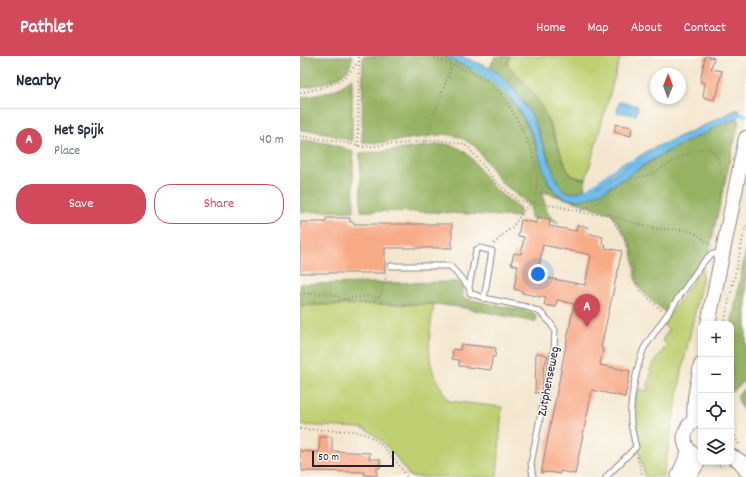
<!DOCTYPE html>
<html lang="en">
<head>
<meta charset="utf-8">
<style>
  :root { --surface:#fff; --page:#f2f2f3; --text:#1f2937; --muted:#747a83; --line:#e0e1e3; --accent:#d1495b }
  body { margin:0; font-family:Dekko,sans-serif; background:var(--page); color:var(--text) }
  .controls { position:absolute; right:12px; bottom:12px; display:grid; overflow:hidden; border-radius:8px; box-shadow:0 2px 6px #0003 }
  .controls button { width:36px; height:36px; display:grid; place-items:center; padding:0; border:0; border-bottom:1px solid var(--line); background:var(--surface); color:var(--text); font:20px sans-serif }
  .compass { position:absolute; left:350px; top:12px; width:36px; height:36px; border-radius:50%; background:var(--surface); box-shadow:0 2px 6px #0003; rotate:1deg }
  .scale { position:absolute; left:12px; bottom:10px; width:82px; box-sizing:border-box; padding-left:4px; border:2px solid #22223b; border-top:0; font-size:11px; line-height:14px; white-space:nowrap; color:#22223b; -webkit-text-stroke:3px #fdfcf7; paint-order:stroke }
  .you { position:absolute; left:238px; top:218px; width:14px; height:14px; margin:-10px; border:3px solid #fff; border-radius:50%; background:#1a73e8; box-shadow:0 0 0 6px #1a73e833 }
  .badge { display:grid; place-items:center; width:26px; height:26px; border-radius:50%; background:var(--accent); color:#fff; font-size:13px; font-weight:700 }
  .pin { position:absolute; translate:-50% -33px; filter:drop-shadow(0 1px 2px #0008) }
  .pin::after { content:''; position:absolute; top:21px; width:14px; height:12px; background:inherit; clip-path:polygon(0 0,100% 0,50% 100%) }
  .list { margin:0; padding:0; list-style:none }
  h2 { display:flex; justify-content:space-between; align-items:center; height:52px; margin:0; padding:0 16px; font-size:17px }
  h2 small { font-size:13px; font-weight:400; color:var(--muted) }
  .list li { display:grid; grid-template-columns:26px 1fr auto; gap:12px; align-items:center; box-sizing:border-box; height:64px; padding:0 16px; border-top:1px solid var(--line) }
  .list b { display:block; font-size:15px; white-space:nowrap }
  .list p { margin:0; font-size:13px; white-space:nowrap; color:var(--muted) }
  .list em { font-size:13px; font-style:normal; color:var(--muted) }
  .actions { display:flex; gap:8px; padding:12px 16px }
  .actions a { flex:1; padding:9px 0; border:1px solid var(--accent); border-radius:16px; text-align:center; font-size:14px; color:var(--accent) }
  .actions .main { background:var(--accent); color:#fff }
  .icon { flex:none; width:22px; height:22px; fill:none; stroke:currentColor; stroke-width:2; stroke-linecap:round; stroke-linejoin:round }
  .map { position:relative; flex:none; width:446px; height:421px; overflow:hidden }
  header { display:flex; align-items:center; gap:24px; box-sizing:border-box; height:56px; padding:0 20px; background:var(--accent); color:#fff }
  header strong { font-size:19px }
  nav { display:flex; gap:22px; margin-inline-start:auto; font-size:14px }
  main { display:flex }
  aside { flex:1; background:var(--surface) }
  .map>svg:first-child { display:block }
  .green { fill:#becf71; stroke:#707856 }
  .forest { fill:#96b263; stroke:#5c6a4f }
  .water { fill:#6ebee9; stroke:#487092 }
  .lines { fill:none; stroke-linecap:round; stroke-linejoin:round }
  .stream { stroke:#6ebee9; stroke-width:3.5 }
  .building { fill:#f8a985; fill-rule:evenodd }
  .lane-casing { stroke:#8b8484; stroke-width:7 }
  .secondary-casing { stroke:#8b8484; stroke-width:16 }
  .path { stroke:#8b8484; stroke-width:2; stroke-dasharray:1 3; stroke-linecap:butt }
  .lane { stroke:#fff; stroke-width:5 }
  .secondary { stroke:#fff; stroke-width:14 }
  .labels { text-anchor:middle; stroke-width:3; stroke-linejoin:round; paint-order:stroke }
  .street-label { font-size:13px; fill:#22223b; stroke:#fdfcf7 }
</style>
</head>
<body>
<header>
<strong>Pathlet</strong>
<nav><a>Home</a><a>Map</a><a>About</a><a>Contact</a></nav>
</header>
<main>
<aside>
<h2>Nearby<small></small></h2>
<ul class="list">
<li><span class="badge">A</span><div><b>Het Spijk</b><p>Place</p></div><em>40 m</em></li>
</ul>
<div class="actions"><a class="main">Save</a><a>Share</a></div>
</aside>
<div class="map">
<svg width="446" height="421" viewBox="0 0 446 421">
  <rect width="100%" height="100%" fill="#fdfcf7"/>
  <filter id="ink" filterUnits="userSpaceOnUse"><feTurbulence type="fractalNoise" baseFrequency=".025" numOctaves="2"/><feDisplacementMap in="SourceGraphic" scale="8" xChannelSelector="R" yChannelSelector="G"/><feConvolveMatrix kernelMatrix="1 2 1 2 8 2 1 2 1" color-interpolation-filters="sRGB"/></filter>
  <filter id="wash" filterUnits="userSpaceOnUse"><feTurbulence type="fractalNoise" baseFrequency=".012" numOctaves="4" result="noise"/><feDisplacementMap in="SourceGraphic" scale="16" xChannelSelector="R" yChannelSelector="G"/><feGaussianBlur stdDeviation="0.9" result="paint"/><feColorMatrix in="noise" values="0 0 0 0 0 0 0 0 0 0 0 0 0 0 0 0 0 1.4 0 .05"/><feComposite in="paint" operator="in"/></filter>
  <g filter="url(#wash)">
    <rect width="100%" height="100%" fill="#f4e6ce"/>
    <!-- green -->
    <g class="green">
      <polygon points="210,0 314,0 320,2 286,123 279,122 271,119 267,114 254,78 243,53 207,8"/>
      <path d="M 403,210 L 402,224 L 382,315 L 363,421 L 345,421 C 338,391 331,364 337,333 L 347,335 L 351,315 L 349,314 L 367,289 L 362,284 L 369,274 L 363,269 Z"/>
      <path d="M 134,248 C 131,268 127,288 131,308 C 133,321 142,333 149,345 L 202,351 L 197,421 L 110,421 C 99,404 80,378 61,372 L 0,369 L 0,249 Z"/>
    </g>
    <!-- forest -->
    <g class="forest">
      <path d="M 0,0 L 52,0 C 52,24 18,29 0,32 Z"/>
      <path d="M 63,0 L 144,0 L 154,6 L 187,18 L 199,29 L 220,57 L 234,83 L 249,129 L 259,139 L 269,143 L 305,133 L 374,92 L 428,65 L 438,63 L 439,65 L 409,196 L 400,206 L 365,256 C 354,246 338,236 335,221 C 334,210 334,200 330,190 C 326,178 317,168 311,157 L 241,135 L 248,158 L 259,167 L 231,162 L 230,149 L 201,126 L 175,90 L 160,81 L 146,78 L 79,87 L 62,86 Z"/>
      <path d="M 195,0 L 210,0 L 207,8 C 220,22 235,37 243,54 C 249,65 266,115 271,119 C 275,122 281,122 286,123 L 284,135 C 276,137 267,139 261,132 C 254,124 252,111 248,101 C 236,68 222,31 190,12 Z"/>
      <path d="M 52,21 L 52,85 L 18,75 L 0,74 L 0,42 C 18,39 41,36 52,21 Z"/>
      <path d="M 0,84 C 18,85 37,88 53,96 L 54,155 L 0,156 Z"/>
      <path d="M 145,88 C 175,93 176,115 195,133 C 202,140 212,145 220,153 L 219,161 L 134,156 L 61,155 L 60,97 L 80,96 Z"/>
      <polygon points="446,192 446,323 432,336 431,270"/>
      <polygon points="159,226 164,231 162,242 231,256 236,259 236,266 159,251 134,248 0,249 0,228"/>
      <polygon points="446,331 446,359 440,349 437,340"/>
    </g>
    <!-- water -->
    <g class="water">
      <path d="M 144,0 L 161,0 L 190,12 L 198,17 L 210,28 L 231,58 L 255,120 L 261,132 L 266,136 L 275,137 L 300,128 L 347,95 L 407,68 L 438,53 L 440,55 L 438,63 L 428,65 C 404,78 379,89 355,102 C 336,113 299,143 278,144 C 244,145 243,105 234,83 C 226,64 214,44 199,29 C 184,14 162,11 144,0 Z"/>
      <polygon points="319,46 338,50 336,59 317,56"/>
    </g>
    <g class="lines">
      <!-- stream -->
      <g class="stream">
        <polyline points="174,13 190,23 209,39"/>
        <polyline points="435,59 446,59"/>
        <polyline points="288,134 324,107 338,105"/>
      </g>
    </g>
    <g id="blocks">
      <!-- building -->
      <g class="building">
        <polygon points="405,0 414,2 411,13 422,15 417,39 415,39 414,44 403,41 405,27 400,26"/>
        <polygon points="316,68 332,71 331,80 314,76"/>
        <path d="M 238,161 L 250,163 L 249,170 L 276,175 L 277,169 L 288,171 L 287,177 L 303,181 L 302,188 L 306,189 L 305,192 L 322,195 L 301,291 L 303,293 L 300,309 L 330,315 L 327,332 L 325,341 L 292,334 L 275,418 L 260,415 L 260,418 L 249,416 L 241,417 L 274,248 L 257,244 L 256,251 L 244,249 L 246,242 L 222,237 L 222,235 L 214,233 L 218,210 L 211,208 L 214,197 L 221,198 L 224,181 L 218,180 L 221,164 L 237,167 ZM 243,189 L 291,199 L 285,229 L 237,220 Z"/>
        <polygon points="26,162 50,162 50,166 54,166 54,168 152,168 152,192 85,192 85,217 0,217 0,166 26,166"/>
        <polygon points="161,288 196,292 195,301 192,301 191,314 159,310 159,304 152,303 153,293 160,294"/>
        <polygon points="236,297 243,298 248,300 244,311 241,337 235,337"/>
        <polygon points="20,381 32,381 32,395 70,397 69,403 80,403 80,412 77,412 77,420 64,419 64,416 2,415 2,407 0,407 0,395 19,396"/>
      </g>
    </g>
  </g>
  <g filter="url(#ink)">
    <use href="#blocks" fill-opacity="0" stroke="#8b8484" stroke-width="1"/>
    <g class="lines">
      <defs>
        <g id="lane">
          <polyline points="91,210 150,210 169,231 170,237 184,242 227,251 240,256 249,265 255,274 254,293 231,407 233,421"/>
          <polyline points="169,231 176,194 180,192 192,195 184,242"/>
          <path d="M 306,421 L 336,391 C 334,383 332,375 331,366 C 329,346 337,310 344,292 L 401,209 L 410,199 L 421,196"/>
        </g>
        <g id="secondary">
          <polyline points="408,268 446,82"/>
          <path d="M 401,362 C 379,368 379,396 401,402"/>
          <polyline points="394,364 395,341 401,309"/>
          <polyline points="431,400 440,405 446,414"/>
          <polyline points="378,421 389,395"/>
          <polyline points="388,421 401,402"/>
        </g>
      </defs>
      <!-- lane casing -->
      <use href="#lane" class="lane-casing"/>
      <!-- secondary casing -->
      <use href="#secondary" class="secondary-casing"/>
      <!-- path -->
      <g class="path">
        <path d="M 131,0 C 150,9 172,14 189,26 C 208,39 233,92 237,114 C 238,125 236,137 235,148"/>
        <path d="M 0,37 C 28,30 40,30 58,6"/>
        <polyline points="0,80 37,85 64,91 138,84 164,88 170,93 196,126 219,145 261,151 290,158 309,158 328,189 332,202 335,222 339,233 362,255"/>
        <polyline points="125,85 151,11 149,8 153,0"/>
        <polyline points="58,90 59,0"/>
        <path d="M 281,154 C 298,150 309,135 324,126 C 332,122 342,121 351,118 C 364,113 393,90 407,93 C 417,94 421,109 421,117 L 423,120 L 426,121"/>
        <path d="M 310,159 C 323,163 336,168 349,171 C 364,175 381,171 394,177 C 401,180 406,186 412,190"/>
        <path d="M 194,188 C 199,182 205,177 211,172 C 218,165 222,154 231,147"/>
        <polyline points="0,238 28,237 44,243 68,240 78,242 82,237 87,216"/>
        <polyline points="424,268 446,168"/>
        <path d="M 0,373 L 54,375 C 61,377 69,379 74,383 C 87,393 99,408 107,421"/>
        <polyline points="431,373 440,390"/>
        <polyline points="337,401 343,421"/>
        <polyline points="411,408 423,410"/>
      </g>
      <!-- lane -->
      <use href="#lane" class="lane"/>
      <!-- secondary -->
      <use href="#secondary" class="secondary"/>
    </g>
  </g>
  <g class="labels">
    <!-- street labels -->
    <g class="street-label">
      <text transform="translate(247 325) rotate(-79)" y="5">Zutphenseweg</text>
    </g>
  </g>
</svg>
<div class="controls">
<button>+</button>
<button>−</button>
<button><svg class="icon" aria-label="locate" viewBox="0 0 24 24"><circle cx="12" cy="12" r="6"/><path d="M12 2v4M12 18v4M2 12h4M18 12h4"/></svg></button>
<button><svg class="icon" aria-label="layers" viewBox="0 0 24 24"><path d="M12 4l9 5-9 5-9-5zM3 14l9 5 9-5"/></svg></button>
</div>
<svg class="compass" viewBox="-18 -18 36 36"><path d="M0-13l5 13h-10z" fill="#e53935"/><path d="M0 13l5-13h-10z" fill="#747a83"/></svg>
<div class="scale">50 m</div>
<div class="you"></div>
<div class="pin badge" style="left:287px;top:271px">A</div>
</div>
</main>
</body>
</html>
